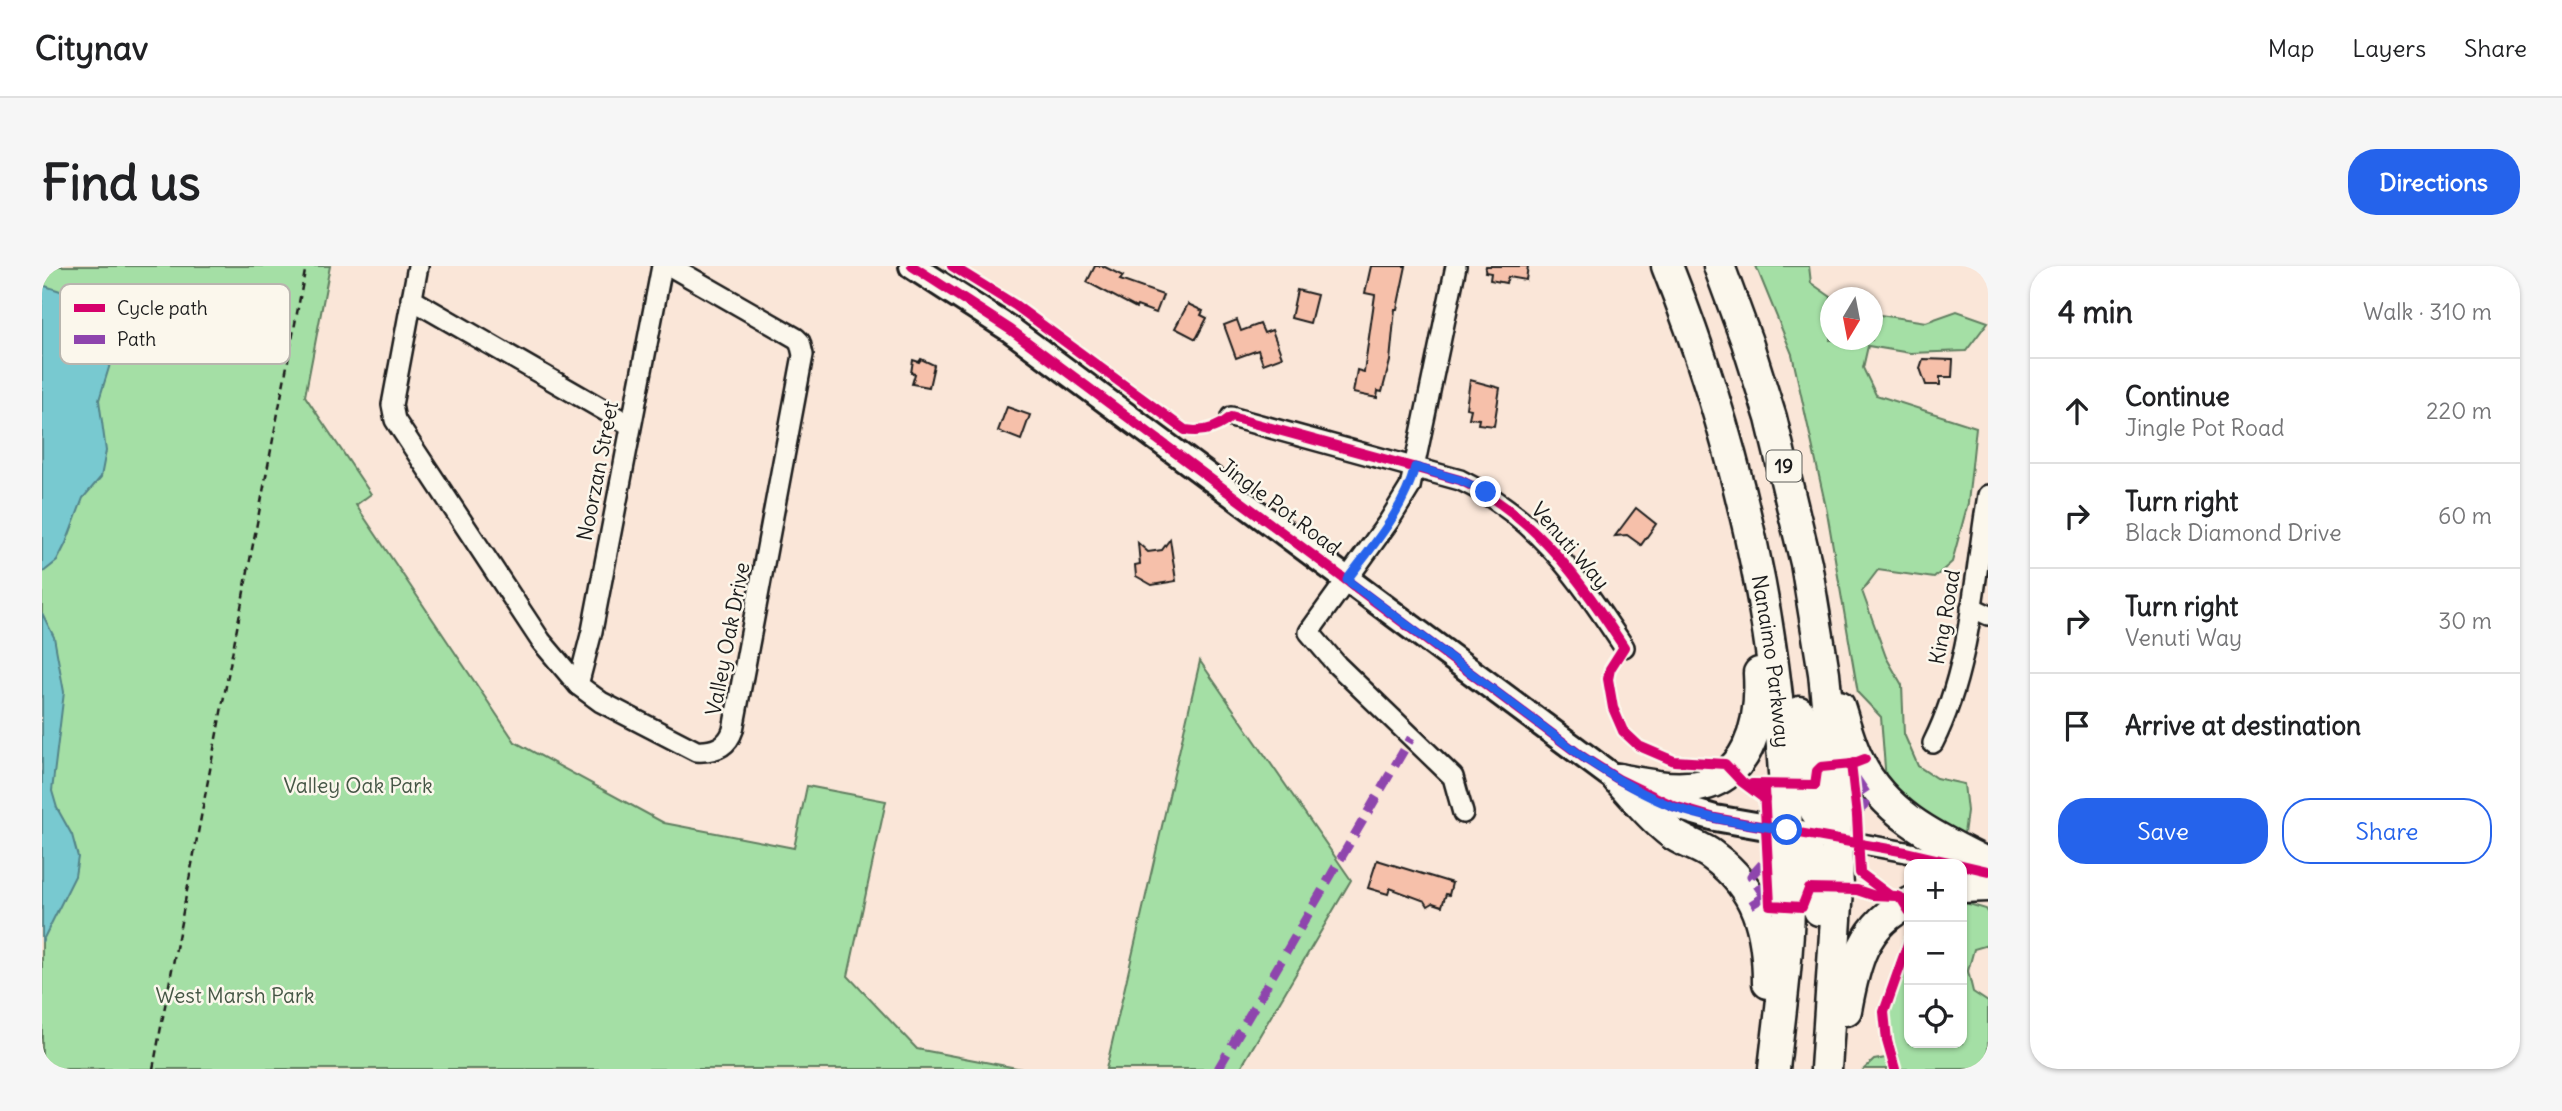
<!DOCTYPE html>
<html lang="en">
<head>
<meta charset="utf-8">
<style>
  :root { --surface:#fff; --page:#f6f6f6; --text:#202124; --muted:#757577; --line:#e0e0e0; --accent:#2563eb }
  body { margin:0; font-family:Delius,sans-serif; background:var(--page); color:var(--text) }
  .controls { position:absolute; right:21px; bottom:21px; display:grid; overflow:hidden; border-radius:14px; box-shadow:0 2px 5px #0004 }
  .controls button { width:63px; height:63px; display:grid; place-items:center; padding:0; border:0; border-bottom:2px solid var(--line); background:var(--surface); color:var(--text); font:35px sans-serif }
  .compass { position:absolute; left:1778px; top:21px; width:63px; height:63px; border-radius:50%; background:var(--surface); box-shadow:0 2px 5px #0004; rotate:190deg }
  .stop { position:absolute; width:21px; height:21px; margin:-16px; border:5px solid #2563eb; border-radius:50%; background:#fff }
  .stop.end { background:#2563eb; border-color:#fff; box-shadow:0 2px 7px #0008 }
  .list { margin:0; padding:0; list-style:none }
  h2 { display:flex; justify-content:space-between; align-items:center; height:91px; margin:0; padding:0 28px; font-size:30px }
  h2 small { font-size:23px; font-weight:400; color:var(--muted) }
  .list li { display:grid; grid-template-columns:46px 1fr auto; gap:21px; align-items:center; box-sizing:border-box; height:105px; padding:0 28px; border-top:2px solid var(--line) }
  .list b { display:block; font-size:26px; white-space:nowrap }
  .list p { margin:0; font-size:23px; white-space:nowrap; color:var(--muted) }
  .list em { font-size:23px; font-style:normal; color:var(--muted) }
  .actions { display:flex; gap:14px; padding:21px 28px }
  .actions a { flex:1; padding:16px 0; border:2px solid var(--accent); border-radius:28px; text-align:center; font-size:24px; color:var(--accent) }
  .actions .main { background:var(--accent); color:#fff }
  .icon { flex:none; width:38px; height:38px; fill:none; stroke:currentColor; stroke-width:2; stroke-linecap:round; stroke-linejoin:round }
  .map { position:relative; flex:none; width:1946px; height:803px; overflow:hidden; border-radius:28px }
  header { display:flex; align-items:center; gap:42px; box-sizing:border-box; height:98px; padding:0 35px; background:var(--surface); border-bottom:2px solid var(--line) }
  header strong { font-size:33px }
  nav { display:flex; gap:38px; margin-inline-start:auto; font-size:24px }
  .intro { display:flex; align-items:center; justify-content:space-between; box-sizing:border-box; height:168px; padding:0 42px }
  h1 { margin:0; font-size:49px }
  .button { padding:18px 32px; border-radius:28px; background:var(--accent); color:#fff; font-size:24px; font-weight:700 }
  main { display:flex; gap:42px; padding:0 42px }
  aside { flex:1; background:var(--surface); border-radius:28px; box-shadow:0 2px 5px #0004 }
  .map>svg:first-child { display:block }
  .green { fill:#a4dfa5; stroke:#607e60; stroke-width:2 }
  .water { fill:#78c9d0; stroke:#538488; stroke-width:2 }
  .building { fill:#f6c0aa; stroke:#1c1c1c; stroke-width:2 }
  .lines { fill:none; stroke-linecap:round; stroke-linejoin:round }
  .minor-casing { stroke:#1c1c1c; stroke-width:24 }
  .major-casing { stroke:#1c1c1c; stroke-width:30 }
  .highway-casing { stroke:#1c1c1c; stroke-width:35 }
  .path { stroke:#1c1c1c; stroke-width:2.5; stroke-dasharray:7 5; stroke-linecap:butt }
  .minor { stroke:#fbf7ec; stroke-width:19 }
  .major { stroke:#fbf7ec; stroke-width:24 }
  .highway { stroke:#fbf7ec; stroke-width:30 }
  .quiet { stroke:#8e44ad; stroke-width:9; stroke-dasharray:18 9; stroke-linecap:butt }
  .cycleway-casing { stroke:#fbf7ec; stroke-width:15 }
  .cycleway { stroke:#d6006c; stroke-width:10 }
  .route { stroke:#2563eb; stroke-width:9 }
  .labels { text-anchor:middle; stroke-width:5; stroke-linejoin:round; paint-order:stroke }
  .shield { fill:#fbf7ec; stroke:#5f5e5a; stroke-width:2 }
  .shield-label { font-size:19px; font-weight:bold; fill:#1c1c1c }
  .street-label { font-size:21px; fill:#1c1c1c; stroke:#fbf7ec }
  .park-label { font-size:21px; fill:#455645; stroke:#fbf7ec }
  .key { fill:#fbf7ec; stroke:#b8b5ae; stroke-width:2 }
  .key-label { font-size:19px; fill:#1c1c1c }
</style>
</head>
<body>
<header>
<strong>Citynav</strong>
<nav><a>Map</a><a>Layers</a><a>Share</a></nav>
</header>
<div class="intro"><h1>Find us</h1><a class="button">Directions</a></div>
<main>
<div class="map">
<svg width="1946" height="803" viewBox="0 0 1946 803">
  <rect width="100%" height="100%" fill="#fae6d8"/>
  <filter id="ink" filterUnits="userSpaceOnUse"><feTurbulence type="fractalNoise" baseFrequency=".0143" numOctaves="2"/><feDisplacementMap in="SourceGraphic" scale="14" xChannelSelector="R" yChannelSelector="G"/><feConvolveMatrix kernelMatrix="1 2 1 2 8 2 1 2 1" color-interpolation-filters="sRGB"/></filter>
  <g filter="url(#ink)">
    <!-- green -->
    <g class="green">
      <polygon points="0,0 288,0 263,130 329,228 314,239 473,476 622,557 752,582 765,520 844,535 806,710 875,783 980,803 0,803"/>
      <polygon points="1714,0 1767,0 1769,17 1789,31 1788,74 1830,74 1831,48 1884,56 1915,45 1946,56 1924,85 1868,87 1826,80 1821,102 1834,129 1934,161 1926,237 1910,296 1892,312 1836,304 1820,325 1844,391 1860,419 1862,468 1876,500 1894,512 1922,518 1925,545 1922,568 1890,555 1844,515 1839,451 1816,427 1785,246 1750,88"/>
      <polygon points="1158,395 1309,614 1198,803 1064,803"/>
      <polygon points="1920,636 1944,643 1946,646 1946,679 1932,683 1926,705 1931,726 1946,736 1946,803 1822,803 1832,794 1856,790 1846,762 1848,738 1867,688 1867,777 1920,777"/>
    </g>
    <!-- water -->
    <g class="water">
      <polygon points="0,19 43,33 59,52 69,95 57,134 64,185 59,211 41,232 24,277 15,295 0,307"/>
      <polygon points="0,347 12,371 22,426 10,525 15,542 30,569 36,591 33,610 0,676"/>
    </g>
    <!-- building -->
    <g class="building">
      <polygon points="1053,0 1061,0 1081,10 1078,14 1121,29 1114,47 1095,40 1094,42 1045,16"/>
      <polygon points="1329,0 1364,0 1355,43 1353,43 1348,95 1340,126 1336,125 1335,132 1311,127 1315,104 1322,106 1333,29 1323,27"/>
      <polygon points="1444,0 1486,0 1484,14 1466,11 1464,17 1448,14 1449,7 1443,6"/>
      <polygon points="1255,24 1275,29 1268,57 1249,52"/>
      <polygon points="1146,38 1161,45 1159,49 1165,52 1154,73 1133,62"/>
      <polygon points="1195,54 1199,65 1218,58 1222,67 1230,64 1240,91 1221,98 1216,84 1194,92 1182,59"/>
      <polygon points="879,93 892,99 887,121 870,118 873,108 869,107 871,94 877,96"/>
      <polygon points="1881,93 1911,94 1910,111 1898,111 1898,119 1884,119 1878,102"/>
      <polygon points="1428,114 1458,122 1452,160 1436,158 1437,153 1427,152 1429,143 1424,142"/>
      <polygon points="965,141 988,149 979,174 956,165"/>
      <polygon points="1594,242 1614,258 1599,279 1585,269 1573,270"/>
      <polygon points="1128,273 1134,315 1110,319 1094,310 1093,299 1098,298 1096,277 1106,286 1120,284"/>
      <polygon points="1335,594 1410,617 1407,629 1404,628 1400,640 1391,637 1386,640 1383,635 1348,622 1346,628 1326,622"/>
    </g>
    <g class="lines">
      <defs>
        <g id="minor">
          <path d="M 376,0 L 350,139 L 353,154 L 499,375 L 536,419 L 559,436 L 654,485 C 670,486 685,482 691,464 L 761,89 L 758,76 L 754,72 L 628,0"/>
          <polyline points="1414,0 1368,221 1347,255 1267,366 1295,399 1411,511 1421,547"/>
          <polyline points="369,33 588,159"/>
          <path d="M 1189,151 L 1418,214 C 1494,250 1537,313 1582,381"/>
          <polyline points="1929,341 1946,349"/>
          <polyline points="536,419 550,365 620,0"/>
          <path d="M 1891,477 C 1929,401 1932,312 1946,229"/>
          <polyline points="1793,573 1864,586 1932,602"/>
        </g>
        <polyline id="major" points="870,0 969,64 1567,508 1632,540 1673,552 1793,573"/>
        <g id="highway">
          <path id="s1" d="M 1625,0 C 1697,181 1739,370 1745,566 C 1746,590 1748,615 1747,640 C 1746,694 1738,749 1732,803"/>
          <polyline points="1677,0 1705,76 1729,152 1764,297 1782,407 1791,499 1796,623 1784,803"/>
          <path d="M 1797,440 C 1803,458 1808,479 1817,496 C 1843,549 1896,573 1946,598"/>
          <polyline points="1757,446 1767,519 1773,544 1792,571"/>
          <path d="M 1576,513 C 1593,531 1609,552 1629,567 C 1642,577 1659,580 1671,590 C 1716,623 1726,664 1726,717"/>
          <path d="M 1576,513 C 1598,517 1623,523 1646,521 C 1707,518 1720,457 1717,407"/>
          <path d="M 1745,564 C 1770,586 1779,611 1777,644"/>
          <polyline points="1920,621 1946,620"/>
          <path d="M 1804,744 C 1812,700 1821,657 1867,637"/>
        </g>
      </defs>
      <!-- minor casing -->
      <use href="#minor" class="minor-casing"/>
      <!-- major casing -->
      <use href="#major" class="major-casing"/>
      <!-- highway casing -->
      <use href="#highway" class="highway-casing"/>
      <!-- path -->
      <polyline class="path" points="111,803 264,0"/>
      <!-- minor -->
      <use href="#minor" class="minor"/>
      <!-- major -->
      <use href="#major" class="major"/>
      <!-- highway -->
      <use href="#highway" class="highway"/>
      <!-- quiet -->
      <g class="quiet">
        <polyline points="1814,512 1826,530 1822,540 1815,546"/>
        <polyline points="1725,634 1709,610 1721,597 1727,596"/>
        <polyline points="1709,639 1728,627"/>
        <polyline points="1176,803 1369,472"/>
      </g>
      <defs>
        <g id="cycleway">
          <polyline points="870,0 969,64 1541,491 1576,513 1632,540 1673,552 1864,586 1946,605"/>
          <path d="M 910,0 L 973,39 L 1143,164 C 1160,167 1176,162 1189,151 L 1418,214 C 1494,250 1537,313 1582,381 L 1568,403 L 1566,413 L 1571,442 L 1581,465 L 1597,480 L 1632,495 L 1683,498 L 1700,516 L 1723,533"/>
          <polyline points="1809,498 1815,550 1818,607 1847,629"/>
          <polyline points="1710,518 1773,519 1775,505 1779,501 1810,498 1823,493"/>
          <polyline points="1722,523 1728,639 1760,641 1767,623 1815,624 1830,629 1854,630 1859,632 1867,645"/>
          <polyline points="1853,803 1845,775 1842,746 1867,675"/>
        </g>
      </defs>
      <!-- cycleway casing -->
      <use href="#cycleway" class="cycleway-casing"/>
      <!-- cycleway -->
      <use href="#cycleway" class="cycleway"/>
    </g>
  </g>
  <g class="lines" filter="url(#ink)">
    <!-- route -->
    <path class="route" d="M 1444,226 L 1418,214 L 1373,201 C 1362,244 1331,279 1305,314 L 1541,491 C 1569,510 1600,529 1632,541 C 1668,554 1707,558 1745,564"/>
  </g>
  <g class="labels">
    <!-- shield labels -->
    <rect class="shield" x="1724.5" y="184.5" width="35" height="31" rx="5"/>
    <g class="shield-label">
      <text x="1742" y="207">19</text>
    </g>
    <!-- street labels -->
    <g class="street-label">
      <text transform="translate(556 205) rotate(-79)" y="7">Noorzan Street</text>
      <text transform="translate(1238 241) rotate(37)" y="7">Jingle Pot Road</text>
      <text transform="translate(1528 280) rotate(49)" y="7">Venuti Way</text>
      <text transform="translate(1903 351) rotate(-80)" y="7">King Road</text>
      <text transform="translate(686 373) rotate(-79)" y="7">Valley Oak Drive</text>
      <text dy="7" stroke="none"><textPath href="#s1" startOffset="410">Nanaimo Parkway</textPath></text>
    </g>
    <!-- park labels -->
    <g class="park-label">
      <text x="316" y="527">Valley Oak Park</text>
      <text x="193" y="737">West Marsh Park</text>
    </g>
  </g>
  <!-- legend -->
  <rect x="18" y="18" width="230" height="80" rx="10" class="key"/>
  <rect x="32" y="38" width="31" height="8" fill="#d6006c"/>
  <rect x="32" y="69" width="31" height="9" fill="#8e44ad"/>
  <g class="key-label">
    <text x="75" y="49">Cycle path</text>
    <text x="75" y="80">Path</text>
  </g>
</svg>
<div class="controls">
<button>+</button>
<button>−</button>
<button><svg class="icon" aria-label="locate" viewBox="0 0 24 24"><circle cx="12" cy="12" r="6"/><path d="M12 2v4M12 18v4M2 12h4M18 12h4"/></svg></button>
</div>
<svg class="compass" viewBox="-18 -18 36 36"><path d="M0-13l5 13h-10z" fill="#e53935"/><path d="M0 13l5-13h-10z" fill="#757577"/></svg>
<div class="stop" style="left:1745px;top:564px"></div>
<div class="stop end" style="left:1444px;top:226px"></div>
</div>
<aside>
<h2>4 min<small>Walk · 310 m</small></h2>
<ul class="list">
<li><svg class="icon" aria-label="ahead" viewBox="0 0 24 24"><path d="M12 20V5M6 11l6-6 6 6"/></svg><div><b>Continue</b><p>Jingle Pot Road</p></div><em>220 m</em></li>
<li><svg class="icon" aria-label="right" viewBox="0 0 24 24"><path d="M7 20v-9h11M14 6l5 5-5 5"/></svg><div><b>Turn right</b><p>Black Diamond Drive</p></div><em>60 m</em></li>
<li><svg class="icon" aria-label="right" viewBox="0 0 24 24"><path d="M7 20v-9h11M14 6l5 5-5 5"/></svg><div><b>Turn right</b><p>Venuti Way</p></div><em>30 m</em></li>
<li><svg class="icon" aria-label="arrive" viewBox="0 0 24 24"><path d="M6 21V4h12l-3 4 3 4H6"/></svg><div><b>Arrive at destination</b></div></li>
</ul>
<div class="actions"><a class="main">Save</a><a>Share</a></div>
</aside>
</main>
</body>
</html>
